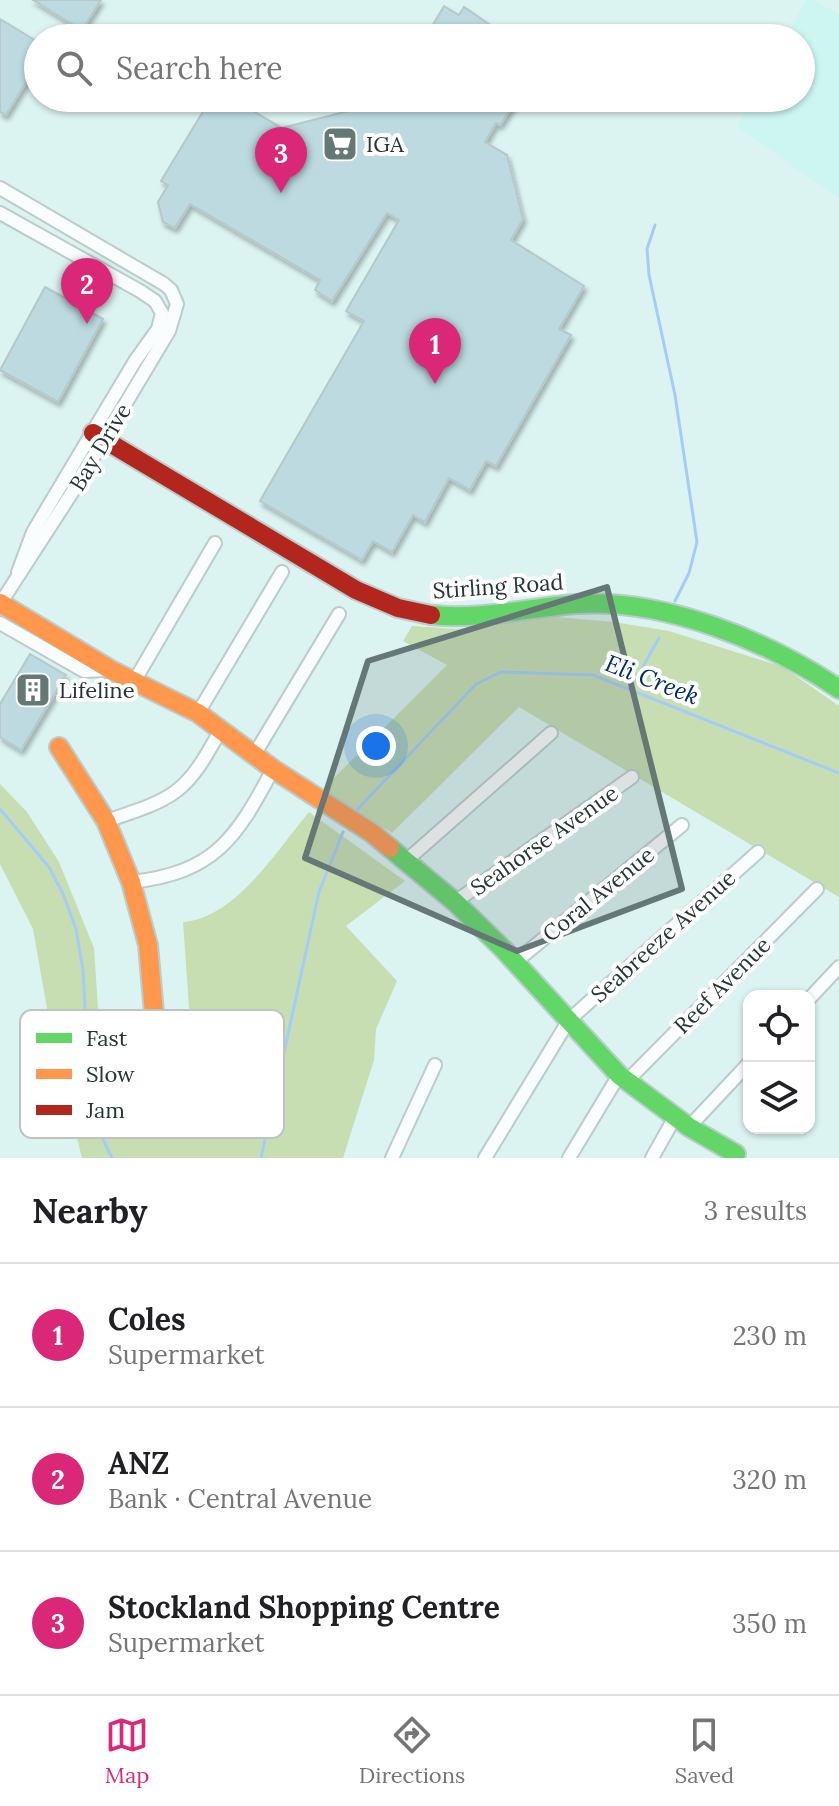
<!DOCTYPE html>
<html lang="en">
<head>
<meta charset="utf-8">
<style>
  :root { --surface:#fff; --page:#f2f2f2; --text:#202124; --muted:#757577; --line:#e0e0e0; --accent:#db2777 }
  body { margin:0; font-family:Lora,serif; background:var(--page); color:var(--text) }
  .controls { position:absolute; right:24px; bottom:24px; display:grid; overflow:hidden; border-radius:16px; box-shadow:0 2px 6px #0004 }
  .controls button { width:72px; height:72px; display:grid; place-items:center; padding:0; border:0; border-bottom:2px solid var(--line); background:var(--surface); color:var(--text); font:40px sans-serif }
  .you { position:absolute; left:376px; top:746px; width:28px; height:28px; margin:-20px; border:6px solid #fff; border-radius:50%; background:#1a73e8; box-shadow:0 0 0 12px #1a73e833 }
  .badge { display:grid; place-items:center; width:52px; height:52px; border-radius:50%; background:var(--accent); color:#fff; font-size:26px; font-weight:700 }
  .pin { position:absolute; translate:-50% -66px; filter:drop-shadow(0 2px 4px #0008) }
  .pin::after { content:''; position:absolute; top:42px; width:28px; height:24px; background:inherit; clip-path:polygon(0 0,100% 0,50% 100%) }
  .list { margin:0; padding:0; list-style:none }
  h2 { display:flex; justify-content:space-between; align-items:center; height:104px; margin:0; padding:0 32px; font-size:34px }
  h2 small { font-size:26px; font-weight:400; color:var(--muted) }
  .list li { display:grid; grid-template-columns:52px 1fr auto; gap:24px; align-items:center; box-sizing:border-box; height:144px; padding:0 32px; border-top:2px solid var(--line) }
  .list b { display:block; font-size:30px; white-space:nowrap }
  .list p { margin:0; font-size:26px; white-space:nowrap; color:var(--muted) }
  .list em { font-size:26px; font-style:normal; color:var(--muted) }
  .icon { flex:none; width:44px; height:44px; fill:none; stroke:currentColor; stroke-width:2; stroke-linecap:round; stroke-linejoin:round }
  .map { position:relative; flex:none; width:839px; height:1158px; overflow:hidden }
  .search { position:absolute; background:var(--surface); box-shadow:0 2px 6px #0004; left:24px; right:24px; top:24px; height:88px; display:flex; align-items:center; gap:20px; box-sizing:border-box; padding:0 28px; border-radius:44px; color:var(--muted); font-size:30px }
  .sheet { height:536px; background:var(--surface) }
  nav { display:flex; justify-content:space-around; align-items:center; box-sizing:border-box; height:112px; border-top:2px solid var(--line); background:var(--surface); font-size:22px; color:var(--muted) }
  nav a { display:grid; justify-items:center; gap:4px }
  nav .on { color:var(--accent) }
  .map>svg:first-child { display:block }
  .built { fill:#cdf5f2 }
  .green { fill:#c7deb2 }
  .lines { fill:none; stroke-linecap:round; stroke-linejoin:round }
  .stream { stroke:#a4ccf9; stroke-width:3 }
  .building { fill:#bcdae0; stroke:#b6c8c9; stroke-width:2; filter:url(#shadow) }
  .street-casing { stroke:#bacccb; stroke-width:16 }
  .fast-casing { stroke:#bacccb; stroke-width:22 }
  .slow-casing { stroke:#bacccb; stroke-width:22 }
  .jam-casing { stroke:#bacccb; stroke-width:22 }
  .street { stroke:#fafdfd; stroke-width:12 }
  .fast { stroke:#63d668; stroke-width:18 }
  .slow { stroke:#ff974d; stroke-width:18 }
  .jam { stroke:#b3261e; stroke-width:18 }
  .marked { fill:#657876; fill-opacity:0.2; stroke:#657876; stroke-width:6; stroke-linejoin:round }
  .labels { text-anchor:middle; stroke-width:8; stroke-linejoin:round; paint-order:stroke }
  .poi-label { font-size:22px; fill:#253634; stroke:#fff; text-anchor:start }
  .street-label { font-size:22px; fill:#253634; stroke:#fff }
  .water-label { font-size:24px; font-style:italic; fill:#002e65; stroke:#fff }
  .key { fill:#fff; stroke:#bec3c2; stroke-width:2 }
  .key-label { font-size:22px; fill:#253634 }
</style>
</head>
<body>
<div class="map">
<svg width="839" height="1158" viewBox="0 0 839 1158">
  <defs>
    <filter id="shadow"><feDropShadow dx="2.5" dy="4.5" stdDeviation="2" flood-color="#0004"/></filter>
  </defs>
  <rect width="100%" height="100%" fill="#dbf3f1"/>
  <!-- built -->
  <polygon class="built" points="806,0 814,0 839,14 839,198 737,127 752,98 801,98 801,38 785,38"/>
  <!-- green -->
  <g class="green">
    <polygon points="557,617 614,622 669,631 783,667 839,706 839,897 519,707 392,833 322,790 447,665 403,641 412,626 456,629"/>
    <path d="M 0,784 L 27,812 L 59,862 L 94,948 L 103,1083 L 145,1073 L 167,1047 L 188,1047 L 194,1032 L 190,1021 L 183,922 C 236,918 277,850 309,812 L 405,881 L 346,926 L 397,981 L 376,1029 L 374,1060 L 343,1158 L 82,1158 L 53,1042 L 33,929 L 0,864 Z"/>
  </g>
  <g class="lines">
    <!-- stream -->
    <g class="stream">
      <polyline points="655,225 647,249 649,275 675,395 697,542 689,573 675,601"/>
      <polyline points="630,690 659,638"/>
      <polyline points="0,809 49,867 63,894 76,929 83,970 89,1087 103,1139 112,1158"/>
      <polyline points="356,811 476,684 501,672 593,675 839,773"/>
      <polyline points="261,1158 319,892 343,832"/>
    </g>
  </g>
  <!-- building -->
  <g class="building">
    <polygon points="33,0 101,0 82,30"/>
    <polygon points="444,6 459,15 464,7 509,38 425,38"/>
    <polygon points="0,19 38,42 38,63 6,115 0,112"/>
    <polygon points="220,98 231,98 282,128 379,103 385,98 518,98 500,125 496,123 485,142 507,155 523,219 511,240 584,286 559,329 571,335 496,466 486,461 470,490 449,478 425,522 413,515 392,552 373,541 362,560 260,501 364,321 346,311 399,220 387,213 332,301 315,290 320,280 190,204 175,228 163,222 158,202 168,185 161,181 210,100"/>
    <polygon points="45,287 103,319 58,402 0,370"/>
    <polygon points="30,654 66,675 21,750 0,737 0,704"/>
  </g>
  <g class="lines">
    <defs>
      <g id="street">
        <polyline points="0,188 164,284 171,290 177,304 169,331 75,488 0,604"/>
        <polyline points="0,213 140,291 155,301 162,313 158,329 135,361 33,532 18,572"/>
        <polyline points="0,623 84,671 108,670"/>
        <polyline points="135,680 215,543"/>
        <polyline points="198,713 282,572"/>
        <polyline points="254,755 339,614"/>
        <path d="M 106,821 C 176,798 186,794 221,729"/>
        <polyline points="407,860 551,733"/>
        <path d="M 131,882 C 214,873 236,839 273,769"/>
        <polyline points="455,902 632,777"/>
        <polyline points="514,963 682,825"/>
        <polyline points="809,999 839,967"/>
        <polyline points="626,1082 817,889"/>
        <polyline points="689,1127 749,1063"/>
        <polyline points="392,1158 435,1065"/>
        <polyline points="485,1158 569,1020 758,852"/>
        <polyline points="569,1158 619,1075"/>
        <polyline points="652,1158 675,1117"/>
      </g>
      <g id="fast">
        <path d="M 431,615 C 480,620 528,608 576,604 C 664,598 768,641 839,689"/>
        <polyline points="390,848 455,902 503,949 619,1075 689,1127 736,1154 734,1158"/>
      </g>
      <g id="slow">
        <polyline points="0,603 111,670 198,713 273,769 372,833 390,848"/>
        <polyline points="59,747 106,821 131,882 148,945 157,1047"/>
      </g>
      <polyline id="jam" points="93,433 356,590 398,608 431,615"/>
    </defs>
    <!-- street casing -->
    <use href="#street" class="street-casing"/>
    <!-- fast casing -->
    <use href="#fast" class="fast-casing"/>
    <!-- slow casing -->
    <use href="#slow" class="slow-casing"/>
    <!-- jam casing -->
    <use href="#jam" class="jam-casing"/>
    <!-- street -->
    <use href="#street" class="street"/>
    <!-- fast -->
    <use href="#fast" class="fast"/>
    <!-- slow -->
    <use href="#slow" class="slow"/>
    <!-- jam -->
    <use href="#jam" class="jam"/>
  </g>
  <!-- marked area -->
  <path class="marked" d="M 607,587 L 682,889 L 517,951 L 305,858 L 368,661 Z"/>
  <!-- icons -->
  <defs>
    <symbol id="supermarket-square" viewBox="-11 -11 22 22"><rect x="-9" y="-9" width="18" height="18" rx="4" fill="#657876" stroke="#fff"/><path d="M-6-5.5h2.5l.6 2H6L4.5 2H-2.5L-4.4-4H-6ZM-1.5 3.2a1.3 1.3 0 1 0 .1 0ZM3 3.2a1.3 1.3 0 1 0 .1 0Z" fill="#fff"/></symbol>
    <symbol id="building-square" viewBox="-11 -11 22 22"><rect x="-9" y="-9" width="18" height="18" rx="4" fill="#657876" stroke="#fff"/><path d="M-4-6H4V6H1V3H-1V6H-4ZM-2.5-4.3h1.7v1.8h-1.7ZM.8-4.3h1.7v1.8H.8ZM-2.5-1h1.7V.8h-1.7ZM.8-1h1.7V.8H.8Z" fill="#fff"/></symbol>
  </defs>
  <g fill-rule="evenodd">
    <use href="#supermarket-square" x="320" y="124" width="40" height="40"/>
    <use href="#building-square" x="13" y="670" width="40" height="40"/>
  </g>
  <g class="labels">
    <!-- poi labels -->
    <g class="poi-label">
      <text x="366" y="152">IGA</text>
      <text x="59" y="698">Lifeline</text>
    </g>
    <!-- street labels -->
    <g class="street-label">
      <text transform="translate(100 447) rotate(-59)" y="8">Bay Drive</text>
      <text transform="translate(498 586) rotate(-4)" y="8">Stirling Road</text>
      <text transform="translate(544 840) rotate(-35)" y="8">Seahorse Avenue</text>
      <text transform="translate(598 894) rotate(-39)" y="8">Coral Avenue</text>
      <text transform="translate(663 936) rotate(-42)" y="8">Seabreeze Avenue</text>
      <text transform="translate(722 985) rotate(-45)" y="8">Reef Avenue</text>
    </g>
    <!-- water labels -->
    <g class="water-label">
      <text transform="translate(652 680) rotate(21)" y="8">Eli Creek</text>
    </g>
  </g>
  <!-- legend -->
  <rect x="20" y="1010" width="264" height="128" rx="12" class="key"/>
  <rect x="36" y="1033" width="36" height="10" fill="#63d668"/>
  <rect x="36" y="1069" width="36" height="10" fill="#ff974d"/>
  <rect x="36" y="1105" width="36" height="10" fill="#b3261e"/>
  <g class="key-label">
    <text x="86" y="1046">Fast</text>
    <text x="86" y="1082">Slow</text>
    <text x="86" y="1118">Jam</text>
  </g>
</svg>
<div class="controls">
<button><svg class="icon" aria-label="locate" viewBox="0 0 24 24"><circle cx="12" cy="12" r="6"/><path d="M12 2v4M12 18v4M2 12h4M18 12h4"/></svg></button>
<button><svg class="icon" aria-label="layers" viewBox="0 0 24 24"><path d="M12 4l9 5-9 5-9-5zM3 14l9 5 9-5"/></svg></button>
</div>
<div class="you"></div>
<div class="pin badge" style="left:435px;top:384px">1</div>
<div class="pin badge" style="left:87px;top:324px">2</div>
<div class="pin badge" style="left:281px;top:193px">3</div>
<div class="search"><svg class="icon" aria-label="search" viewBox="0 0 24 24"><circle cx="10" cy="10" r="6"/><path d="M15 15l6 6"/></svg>Search here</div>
</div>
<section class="sheet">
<h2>Nearby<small>3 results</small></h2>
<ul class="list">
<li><span class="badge">1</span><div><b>Coles</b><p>Supermarket</p></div><em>230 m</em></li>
<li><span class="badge">2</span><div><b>ANZ</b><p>Bank · Central Avenue</p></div><em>320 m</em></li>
<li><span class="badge">3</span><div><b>Stockland Shopping Centre</b><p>Supermarket</p></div><em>350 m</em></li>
</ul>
</section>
<nav>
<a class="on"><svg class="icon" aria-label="map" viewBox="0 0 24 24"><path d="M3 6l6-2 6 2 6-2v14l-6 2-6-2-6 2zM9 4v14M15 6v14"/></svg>Map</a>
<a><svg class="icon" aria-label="directions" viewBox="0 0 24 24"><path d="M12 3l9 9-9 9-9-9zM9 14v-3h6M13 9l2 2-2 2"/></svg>Directions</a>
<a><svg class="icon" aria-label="saved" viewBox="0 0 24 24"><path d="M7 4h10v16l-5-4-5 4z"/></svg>Saved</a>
</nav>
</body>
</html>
